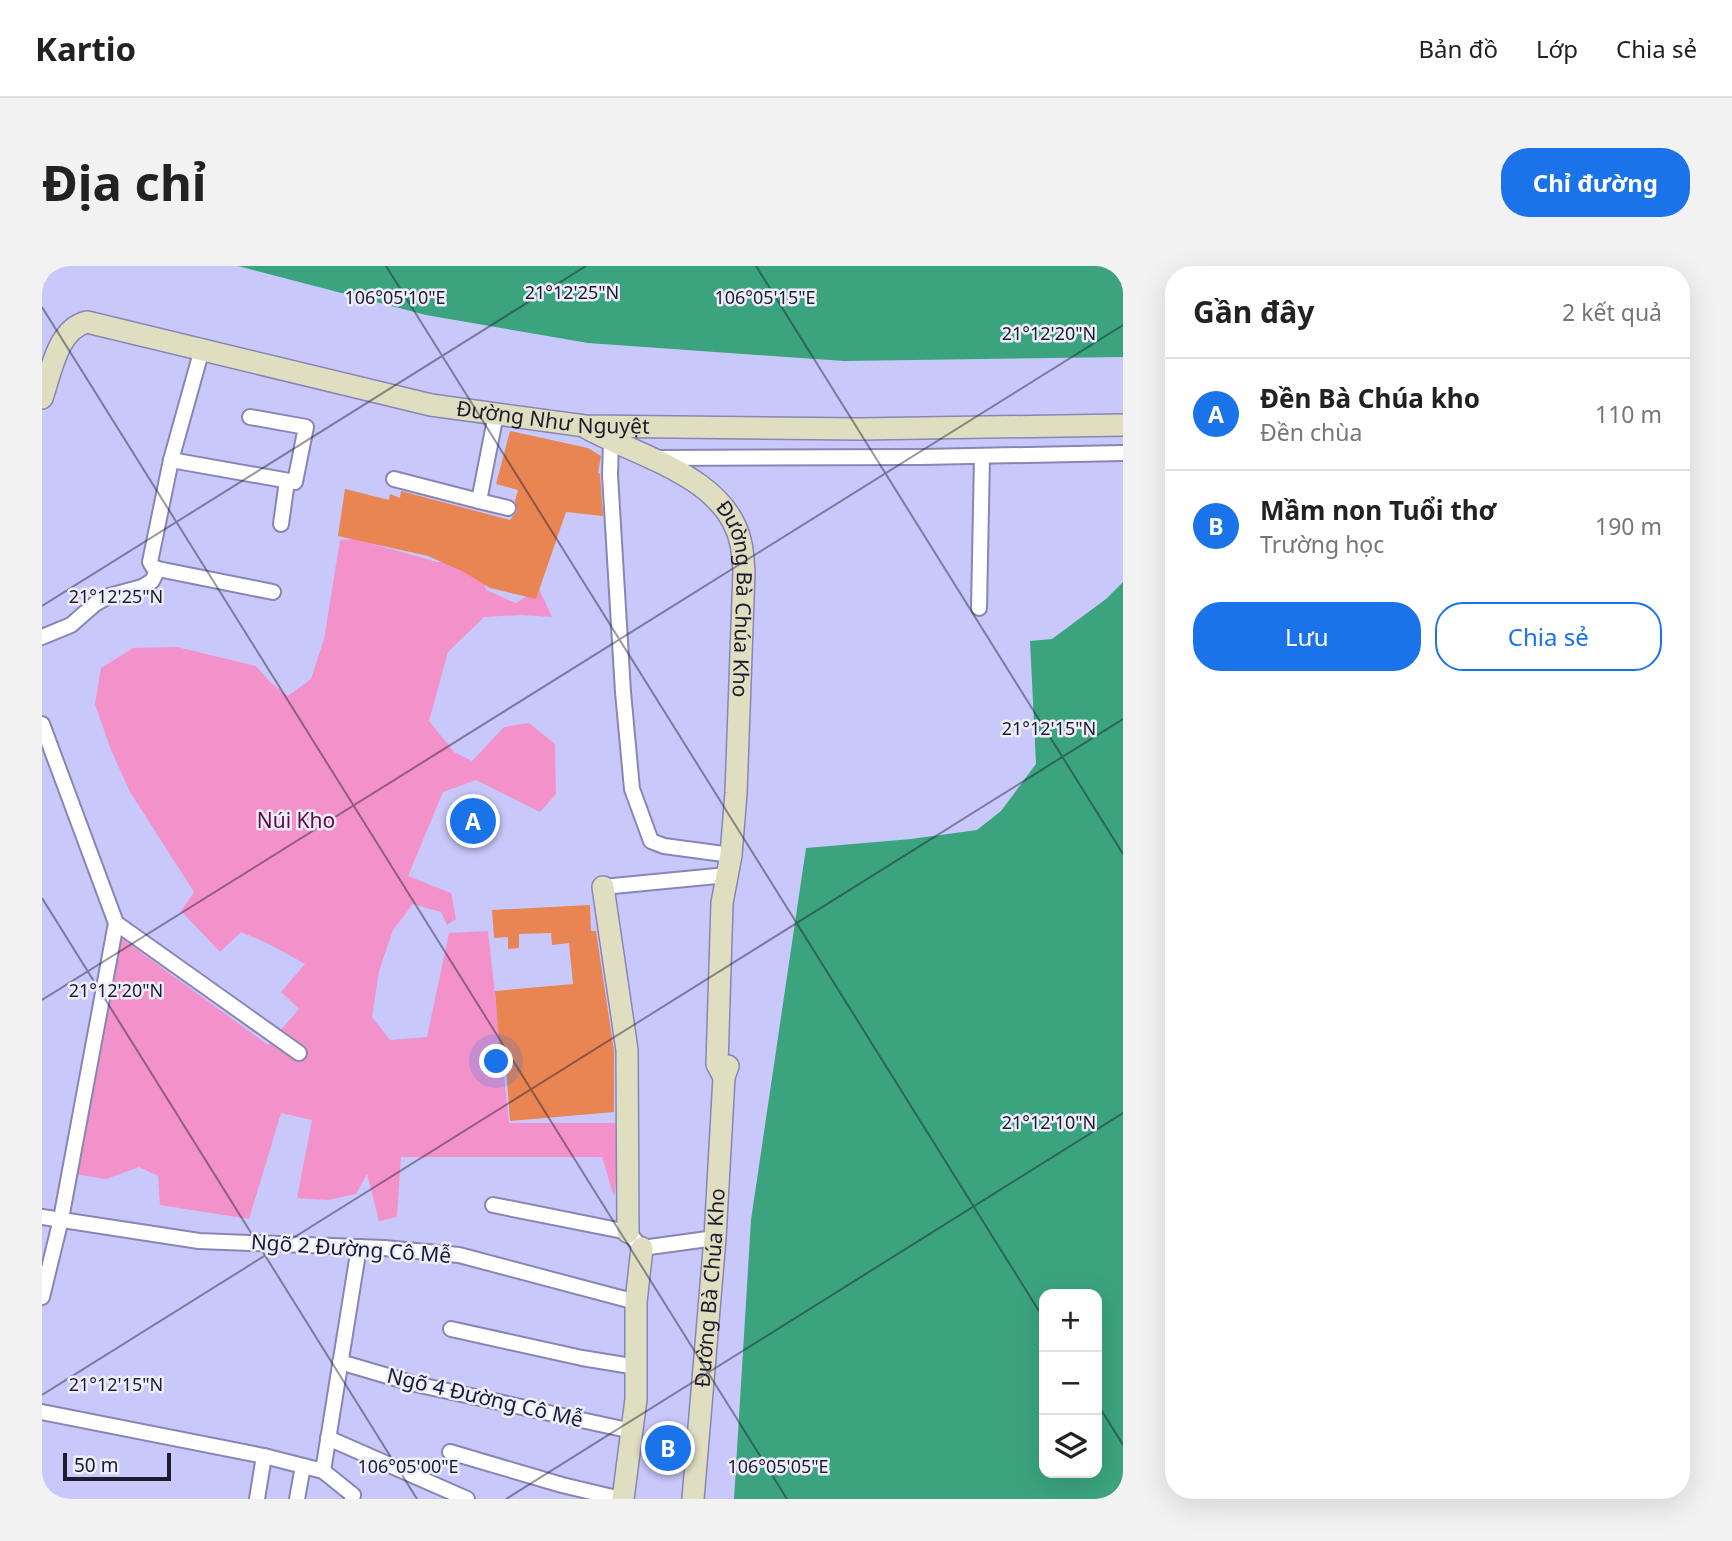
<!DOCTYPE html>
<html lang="vi">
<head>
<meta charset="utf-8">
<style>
  :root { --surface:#fff; --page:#f2f2f2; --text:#222; --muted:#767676; --line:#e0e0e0; --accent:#1a73e8 }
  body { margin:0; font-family:"Noto Sans",sans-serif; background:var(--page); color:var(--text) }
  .controls { position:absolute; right:21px; bottom:21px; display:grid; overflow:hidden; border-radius:14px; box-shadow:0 7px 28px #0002 }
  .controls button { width:63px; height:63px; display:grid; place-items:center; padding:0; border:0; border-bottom:2px solid var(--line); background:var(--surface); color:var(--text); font:35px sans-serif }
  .scale { position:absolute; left:21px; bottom:18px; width:108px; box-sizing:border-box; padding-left:7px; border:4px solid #1d1c2e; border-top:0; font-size:19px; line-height:24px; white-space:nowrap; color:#1d1c2e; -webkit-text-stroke:5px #ededfc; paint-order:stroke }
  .you { position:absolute; left:455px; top:796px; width:24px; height:24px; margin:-18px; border:5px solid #fff; border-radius:50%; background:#1a73e8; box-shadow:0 0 0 10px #1a73e833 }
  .badge { display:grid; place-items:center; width:46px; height:46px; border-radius:50%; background:var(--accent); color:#fff; font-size:23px; font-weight:700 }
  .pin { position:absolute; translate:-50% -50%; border:4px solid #fff; box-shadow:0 2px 7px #0006 }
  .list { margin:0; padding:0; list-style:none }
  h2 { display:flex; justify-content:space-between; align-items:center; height:91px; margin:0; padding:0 28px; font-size:30px }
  h2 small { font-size:23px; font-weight:400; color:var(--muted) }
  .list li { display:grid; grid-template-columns:46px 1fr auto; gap:21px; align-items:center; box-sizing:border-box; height:112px; padding:0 28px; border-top:2px solid var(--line) }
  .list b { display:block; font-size:26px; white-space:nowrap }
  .list p { margin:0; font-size:23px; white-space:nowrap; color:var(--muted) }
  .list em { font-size:23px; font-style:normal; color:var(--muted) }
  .actions { display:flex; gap:14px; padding:21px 28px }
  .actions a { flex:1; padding:16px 0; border:2px solid var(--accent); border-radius:28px; text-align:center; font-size:24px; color:var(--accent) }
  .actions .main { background:var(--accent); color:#fff }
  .icon { flex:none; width:38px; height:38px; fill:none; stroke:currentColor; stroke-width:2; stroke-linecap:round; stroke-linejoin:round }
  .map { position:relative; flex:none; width:1081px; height:1233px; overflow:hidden; border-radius:28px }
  header { display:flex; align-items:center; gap:42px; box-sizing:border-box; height:98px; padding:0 35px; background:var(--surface); border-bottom:2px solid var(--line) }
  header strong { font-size:33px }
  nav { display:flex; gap:38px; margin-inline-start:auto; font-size:24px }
  .intro { display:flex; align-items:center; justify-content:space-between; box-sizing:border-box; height:168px; padding:0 42px }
  h1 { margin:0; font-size:49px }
  .button { padding:18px 32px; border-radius:28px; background:var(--accent); color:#fff; font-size:24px; font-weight:700 }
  main { display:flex; gap:42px; padding:0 42px }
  aside { flex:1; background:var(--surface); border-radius:28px; box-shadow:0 7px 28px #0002 }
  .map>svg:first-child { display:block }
  .green { fill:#f392ca }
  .water { fill:#3ba47e; fill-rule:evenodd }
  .building { fill:#e98453 }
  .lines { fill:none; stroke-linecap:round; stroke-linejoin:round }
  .street-casing { stroke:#8786b4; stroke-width:18 }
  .secondary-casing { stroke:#8786b4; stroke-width:24 }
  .street { stroke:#fff; stroke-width:14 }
  .secondary { stroke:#e0dec0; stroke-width:21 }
  .ticks { fill:none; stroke:#1d1c2e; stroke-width:2; stroke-opacity:0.45 }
  .labels { text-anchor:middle; stroke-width:5; stroke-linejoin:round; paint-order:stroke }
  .street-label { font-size:21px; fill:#1d1c2e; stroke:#ededfc }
  .park-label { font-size:21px; fill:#640847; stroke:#ededfc }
  .ticks-label { font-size:18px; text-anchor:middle; fill:#1d1c2e; stroke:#ededfc; stroke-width:5; stroke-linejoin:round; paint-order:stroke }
</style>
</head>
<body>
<header>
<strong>Kartio</strong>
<nav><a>Bản đồ</a><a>Lớp</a><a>Chia sẻ</a></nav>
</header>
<div class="intro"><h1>Địa chỉ</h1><a class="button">Chỉ đường</a></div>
<main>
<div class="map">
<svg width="1081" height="1233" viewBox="0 0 1081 1233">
  <rect width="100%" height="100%" fill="#c9c8fa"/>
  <!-- green -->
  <polygon class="green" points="313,273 395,296 420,296 440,305 444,324 474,337 497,323 510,351 479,349 442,351 406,386 387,455 412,486 430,495 462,461 487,457 513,478 514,528 498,546 434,514 401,526 366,610 409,627 414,653 405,659 399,646 371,638 351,664 337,705 330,751 348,774 385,771 407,667 446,665 467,857 581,857 572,931 560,891 359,891 355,951 337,955 325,908 314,928 286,934 255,932 270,854 239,847 207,953 118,939 116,910 97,901 64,913 26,907 79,672 226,779 257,743 239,726 263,698 227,678 199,666 178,686 139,645 152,626 88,526 69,484 53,438 59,402 91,382 135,381 214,400 229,417 246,430 269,413 282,373 298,274"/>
  <!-- water -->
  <g class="water">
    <polygon points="196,0 1081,0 1081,91 802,95 546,77 384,49"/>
    <path d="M 1081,316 L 1081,1233 L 692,1233 L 709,954 L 764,582 L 869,573 L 935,564 L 959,545 L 994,498 L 988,375 L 1010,373 L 1064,333 ZM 1055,1028 L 1055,1207 L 1002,1207 L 1002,1028 Z"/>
  </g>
  <!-- building -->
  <g class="building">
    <polygon points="468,165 546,182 559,190 556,207 558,208 561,250 524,246 494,333 448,322 422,306 386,290 296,270 303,223 347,234 348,228 358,232 359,225 468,254 475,245 473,235 476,224 454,218"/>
    <polygon points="548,639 549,665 554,665 572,785 572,846 468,855 463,788 458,788 453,725 531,718 527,677 510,679 509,667 477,668 477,682 466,683 466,671 452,672 450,644"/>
  </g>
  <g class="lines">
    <defs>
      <g id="street">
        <polyline points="160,83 129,194 108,296 111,301 116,303 231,326"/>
        <polyline points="569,175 568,209 581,426 590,523 609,575 622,580 689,589"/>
        <polyline points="615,192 880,191 1081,187"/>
        <polyline points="129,194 253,216 264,161 208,151"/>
        <polyline points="352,213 437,235 454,148"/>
        <polyline points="437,235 466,242"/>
        <polyline points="239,258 245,215"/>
        <polyline points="937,342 940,191"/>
        <polyline points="0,371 29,359 53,338 67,330 100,321 110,315 116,303"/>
        <polyline points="0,458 74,657 19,953 0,1031"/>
        <polyline points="561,621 685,609"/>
        <polyline points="74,657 257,787"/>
        <polyline points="451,939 586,966 600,982 673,972"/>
        <polyline points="0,951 157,975 342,982 417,989 594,1036"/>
        <polyline points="409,1063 540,1092 595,1101"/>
        <polyline points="298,1096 373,1118 590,1165"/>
        <polyline points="0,1146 222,1190 281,1205 311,1229 310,1233"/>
        <polyline points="286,1172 425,1233"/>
        <polyline points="408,1186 520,1219 579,1233"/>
        <polyline points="281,1205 317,981"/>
        <polyline points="215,1233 222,1190"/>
        <polyline points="255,1233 261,1200"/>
      </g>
      <g id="secondary">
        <path id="s1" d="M 0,132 C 9,107 15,63 45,56 L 389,139 L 543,160 L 818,163 L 1081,159"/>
        <path id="s2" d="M 545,162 C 597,191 686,211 699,278 C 701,287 701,297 702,305 L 694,527 L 689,589 L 680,637 L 675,798 L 682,811"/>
        <polyline points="561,621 585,784 586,966"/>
        <polyline points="581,1233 594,1133 594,1036 600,982"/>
        <path id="s3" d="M 651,1233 L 673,972 L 682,811 L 686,800"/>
      </g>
    </defs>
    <!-- street casing -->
    <use href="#street" class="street-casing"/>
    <!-- secondary casing -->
    <use href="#secondary" class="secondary-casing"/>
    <!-- street -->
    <use href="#street" class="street"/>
    <!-- secondary -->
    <use href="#secondary" class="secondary"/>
  </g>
  <!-- ticks -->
  <path class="ticks" d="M 344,0 L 1002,1053M 714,0 L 1081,588M 0,41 L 745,1233M 0,340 L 544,0M 0,632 L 375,1233M 0,734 L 1081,59M 0,1129 L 1081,453M 1055,1137 L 1081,1179M 0,1224 L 6,1233M 464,1233 L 1081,847"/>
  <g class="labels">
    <!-- street labels -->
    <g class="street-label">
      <text dy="7" stroke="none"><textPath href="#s1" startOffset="569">Đường Như Nguyệt</textPath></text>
      <text dy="7" stroke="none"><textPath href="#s2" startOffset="254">Đường Bà Chúa Kho</textPath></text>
      <text transform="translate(309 983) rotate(4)" y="7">Ngõ 2 Đường Cô Mễ</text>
      <text dy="7" stroke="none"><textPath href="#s3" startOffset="212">Đường Bà Chúa Kho</textPath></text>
      <text transform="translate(443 1132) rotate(13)" y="7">Ngõ 4 Đường Cô Mễ</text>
    </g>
    <!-- park labels -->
    <g class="park-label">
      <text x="254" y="562">Núi Kho</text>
    </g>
  </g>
  <g class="ticks-label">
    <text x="530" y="33">21°12'25"N</text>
    <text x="353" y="38">106°05'10"E</text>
    <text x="723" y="38">106°05'15"E</text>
    <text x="1007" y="74">21°12'20"N</text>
    <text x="74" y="337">21°12'25"N</text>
    <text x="1007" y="469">21°12'15"N</text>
    <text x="74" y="731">21°12'20"N</text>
    <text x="1007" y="863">21°12'10"N</text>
    <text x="74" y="1125">21°12'15"N</text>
    <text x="366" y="1207">106°05'00"E</text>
    <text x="736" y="1207">106°05'05"E</text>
  </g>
</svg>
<div class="controls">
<button>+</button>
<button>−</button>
<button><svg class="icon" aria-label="layers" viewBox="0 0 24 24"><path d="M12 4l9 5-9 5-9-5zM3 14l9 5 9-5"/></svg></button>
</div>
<div class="scale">50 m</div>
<div class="you"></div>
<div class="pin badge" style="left:431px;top:555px">A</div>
<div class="pin badge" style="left:626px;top:1182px">B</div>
</div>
<aside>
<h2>Gần đây<small>2 kết quả</small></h2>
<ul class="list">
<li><span class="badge">A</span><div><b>Đền Bà Chúa kho</b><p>Đền chùa</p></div><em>110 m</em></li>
<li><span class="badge">B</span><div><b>Mầm non Tuổi thơ</b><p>Trường học</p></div><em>190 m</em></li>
</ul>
<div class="actions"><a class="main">Lưu</a><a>Chia sẻ</a></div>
</aside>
</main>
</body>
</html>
